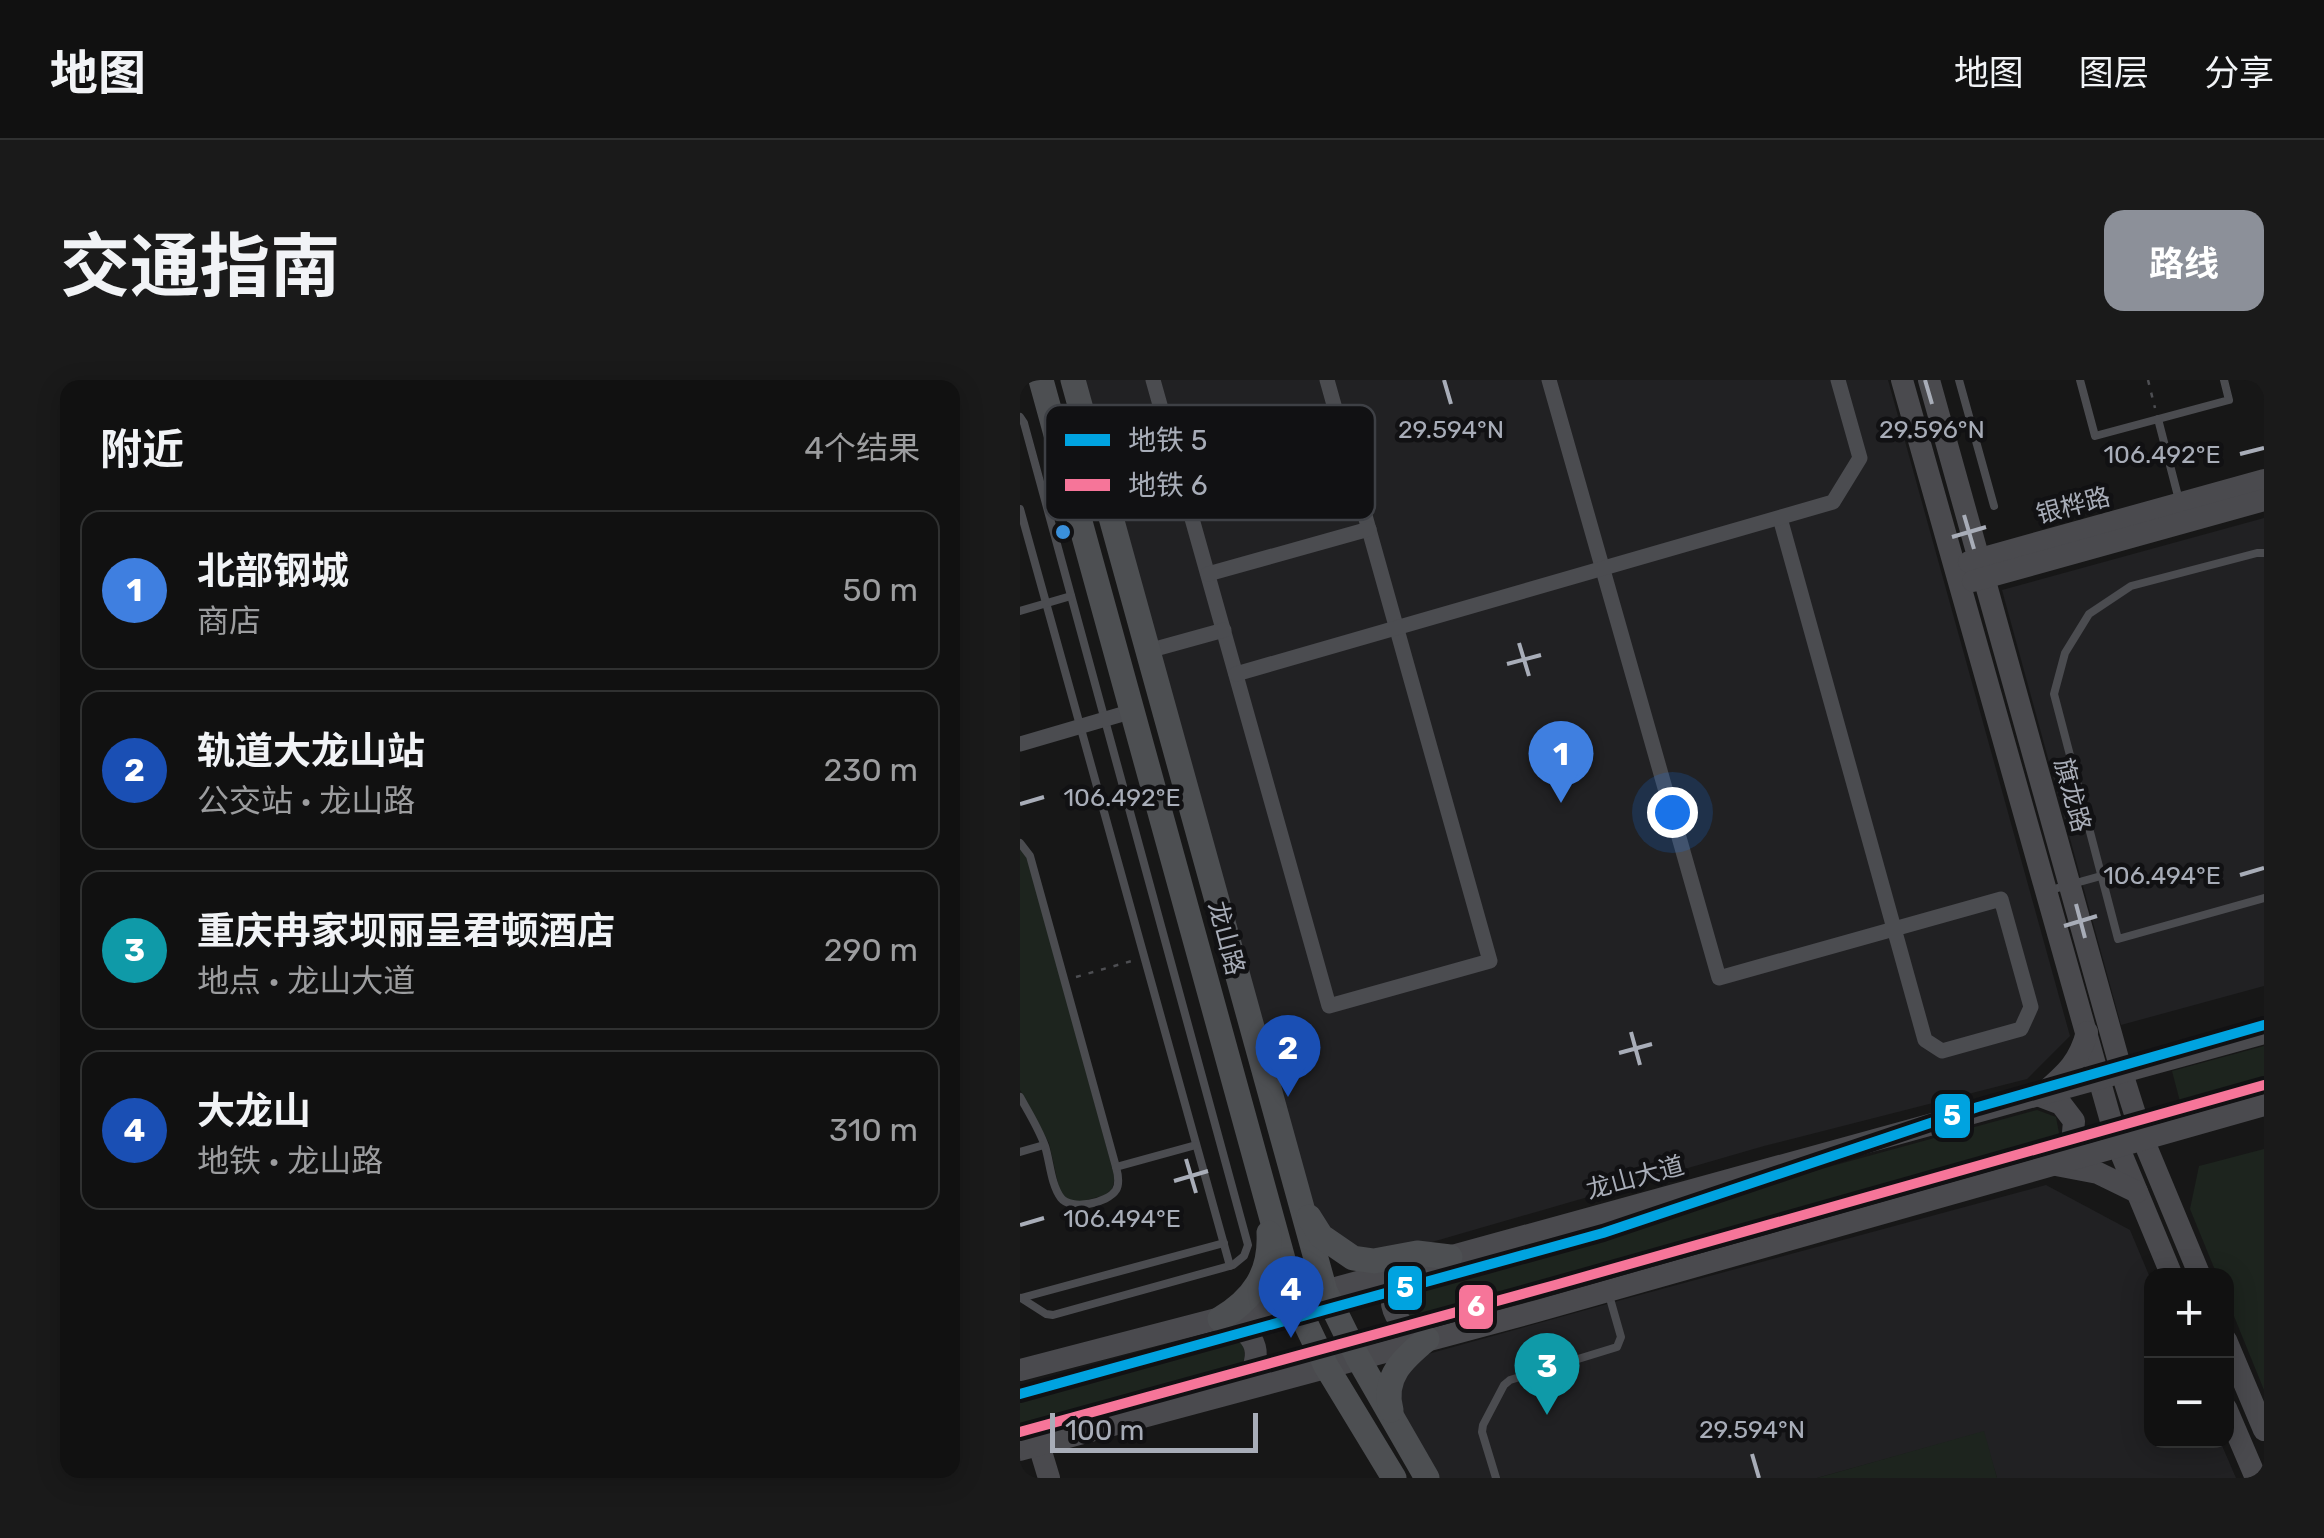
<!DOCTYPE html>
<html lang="zh">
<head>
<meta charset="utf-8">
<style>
  :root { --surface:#111; --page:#1a1a1a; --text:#f1f3f6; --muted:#9c9d9f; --line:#303131; --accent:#8c9099 }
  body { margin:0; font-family:Rubik,"Noto Sans SC",sans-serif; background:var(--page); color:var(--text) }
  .controls { position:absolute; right:30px; bottom:30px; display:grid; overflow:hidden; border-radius:20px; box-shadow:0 5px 25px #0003 }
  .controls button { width:90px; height:90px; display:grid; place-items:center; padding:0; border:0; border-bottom:2px solid var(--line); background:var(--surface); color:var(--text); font:50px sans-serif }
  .scale { position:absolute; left:30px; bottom:25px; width:208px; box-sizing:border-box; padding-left:10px; border:5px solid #a8adb8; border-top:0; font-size:28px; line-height:35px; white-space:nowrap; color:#a8adb8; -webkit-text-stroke:8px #111113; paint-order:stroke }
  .you { position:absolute; left:652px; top:432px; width:35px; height:35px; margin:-25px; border:8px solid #fff; border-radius:50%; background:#1a73e8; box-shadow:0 0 0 15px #1a73e833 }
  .badge { display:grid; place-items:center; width:65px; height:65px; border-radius:50%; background:var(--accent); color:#fff; font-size:32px; font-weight:700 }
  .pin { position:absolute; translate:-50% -82px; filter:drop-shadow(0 2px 5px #0008) }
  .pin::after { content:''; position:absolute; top:52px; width:35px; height:30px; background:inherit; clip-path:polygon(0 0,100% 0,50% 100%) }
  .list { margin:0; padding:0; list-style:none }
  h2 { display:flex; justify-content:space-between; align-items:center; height:130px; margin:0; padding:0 40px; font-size:42px }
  h2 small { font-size:32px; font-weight:400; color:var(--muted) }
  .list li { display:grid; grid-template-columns:65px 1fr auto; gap:30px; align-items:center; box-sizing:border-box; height:160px; margin:0 20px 20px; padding:0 20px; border:2px solid var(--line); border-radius:20px }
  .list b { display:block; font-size:38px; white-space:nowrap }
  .list p { margin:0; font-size:32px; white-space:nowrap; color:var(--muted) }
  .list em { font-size:32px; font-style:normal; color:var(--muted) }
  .map { position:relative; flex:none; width:1244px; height:1098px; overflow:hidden; border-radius:20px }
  header { display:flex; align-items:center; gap:60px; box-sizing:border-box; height:140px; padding:0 50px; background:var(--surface); border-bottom:2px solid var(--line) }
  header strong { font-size:48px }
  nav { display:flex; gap:55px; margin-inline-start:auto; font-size:35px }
  .intro { display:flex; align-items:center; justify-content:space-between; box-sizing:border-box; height:240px; padding:0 60px }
  h1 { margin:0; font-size:70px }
  .button { padding:25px 45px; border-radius:20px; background:var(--accent); color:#fff; font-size:35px; font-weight:700 }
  main { display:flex; gap:60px; padding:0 60px }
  aside { flex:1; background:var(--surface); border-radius:20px; box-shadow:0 5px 25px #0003 }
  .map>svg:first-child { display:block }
  .built { fill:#212123 }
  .green { fill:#1d241e }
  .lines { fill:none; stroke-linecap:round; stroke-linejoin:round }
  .path { stroke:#4d4e52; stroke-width:2.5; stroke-dasharray:5 8; stroke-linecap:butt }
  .lane { stroke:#4b4c50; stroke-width:8 }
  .street { stroke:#4b4c50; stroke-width:15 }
  .secondary { stroke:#4a4a4e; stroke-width:22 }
  .primary { stroke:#4d4f52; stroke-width:25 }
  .metro-1-casing { stroke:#111113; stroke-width:18 }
  .metro-2-casing { stroke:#111113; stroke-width:18 }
  .metro-1 { stroke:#00a3e0; stroke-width:10 }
  .metro-2 { stroke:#f67599; stroke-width:10 }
  .ticks { fill:none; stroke:#a8adb8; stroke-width:4 }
  .bus-dot { fill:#3a90db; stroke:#111113; stroke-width:4 }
  .labels { text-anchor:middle; stroke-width:9; stroke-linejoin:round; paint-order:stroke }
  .street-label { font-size:25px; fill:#a8adb8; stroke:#111113 }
  .key { fill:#111113; stroke:#3e4045; stroke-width:2.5 }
  .key-label { font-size:28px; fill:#a8adb8 }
  .ticks-label { font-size:25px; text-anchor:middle; fill:#a8adb8; stroke:#111113; stroke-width:9; stroke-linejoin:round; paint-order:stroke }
  .line-badge { stroke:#111113; stroke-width:4 }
  .badge-label { font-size:28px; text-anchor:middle; font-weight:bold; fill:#fff }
</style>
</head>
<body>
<header>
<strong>地图</strong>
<nav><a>地图</a><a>图层</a><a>分享</a></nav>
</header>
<div class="intro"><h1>交通指南</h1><a class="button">路线</a></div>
<main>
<aside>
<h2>附近<small>4个结果</small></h2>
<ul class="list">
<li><span class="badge" style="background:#3f7fe0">1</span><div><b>北部钢城</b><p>商店</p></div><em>50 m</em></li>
<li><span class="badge" style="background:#1a4fb4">2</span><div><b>轨道大龙山站</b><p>公交站 · 龙山路</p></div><em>230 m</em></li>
<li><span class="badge" style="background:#0f9aa8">3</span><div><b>重庆冉家坝丽呈君顿酒店</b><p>地点 · 龙山大道</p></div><em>290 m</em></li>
<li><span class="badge" style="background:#1a4fb4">4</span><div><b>大龙山</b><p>地铁 · 龙山路</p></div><em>310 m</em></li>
</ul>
</aside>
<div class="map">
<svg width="1244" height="1098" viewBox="0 0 1244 1098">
  <rect width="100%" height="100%" fill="#171717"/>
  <!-- built -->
  <g class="built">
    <polygon points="65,0 868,0 1050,656 1007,699 744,766 381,871 340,873 296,840"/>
    <polygon points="1244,138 1244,606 1101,645 982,210"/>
    <polygon points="1026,805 1110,850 1131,900 1132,1060 1200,1061 1216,1098 977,1098 963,1052 797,1098 418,1098 378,1031 380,995 408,974 605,919"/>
  </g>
  <!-- green -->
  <g class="green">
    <polygon points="0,469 7,477 95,798 92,809 85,815 56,823 47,820 40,812 29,763 0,710"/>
    <polygon points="1244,666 1244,711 1163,733 1152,691"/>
    <polygon points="1017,730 1036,737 1039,753 1027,771 402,942 386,937 380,915 390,901"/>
    <polygon points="1244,769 1244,1010 1207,919 1206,896 1197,895 1170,829 1179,786"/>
    <path d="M 212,953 C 226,965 227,973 221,990 L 0,1051 L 0,1010 Z"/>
    <polygon points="964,1051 977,1098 797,1098"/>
  </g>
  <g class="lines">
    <!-- path -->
    <g class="path">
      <polyline points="1128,0 1135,28"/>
      <polyline points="56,597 115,580"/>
    </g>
    <!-- lane -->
    <g class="lane">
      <polyline points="939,0 974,126"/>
      <polyline points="1060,0 1075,56 1209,20 1204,0"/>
      <polyline points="0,37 4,43 228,865 224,876 213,885 33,935 26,934 1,918"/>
      <polyline points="1138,39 1159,120"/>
      <polyline points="0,129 210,886"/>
      <polyline points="1244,173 1237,173 1111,206 1069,234 1045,273 1034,314 1098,559 1244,518"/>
      <polyline points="0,231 51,216"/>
      <path d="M 0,463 L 10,476 L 96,787 C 98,794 100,803 96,810 C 88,823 51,831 41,818 C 31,805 30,782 25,766 C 19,749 9,733 0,717"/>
      <polyline points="1027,511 1081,496"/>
      <polyline points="0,772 24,765"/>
      <polyline points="96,787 176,765"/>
      <polyline points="1,918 204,863"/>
      <polyline points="476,1098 462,1052 463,1045 484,1005 490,1000 597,967 601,957 589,915"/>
    </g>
    <!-- street -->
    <g class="street">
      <polyline points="133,0 309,626 470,581 307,0"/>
      <polyline points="529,0 699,598 981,519 1011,627 1001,649 922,671 905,660 760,138"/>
      <polyline points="188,194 349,149"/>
      <polyline points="128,271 204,250"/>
      <polyline points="216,294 813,122 840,78 818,0"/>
      <polyline points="0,364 113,331"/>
    </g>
    <!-- secondary -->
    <g class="secondary">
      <polyline points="882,0 1098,766 1152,896"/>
      <polyline points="909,0 1102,693 1123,759 1180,896"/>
      <polyline points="949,182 1244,100"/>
      <polyline points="953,201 1244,120"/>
      <path d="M 1067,652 C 1059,684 1044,695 1020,716 L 1041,724 L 1054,741 L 1052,764 L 1036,785 L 1078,793 L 1117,812"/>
      <path d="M 386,889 C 359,919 373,946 407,959"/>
      <path d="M 200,939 C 241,953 245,976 221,1010"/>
      <polyline points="1206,960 1244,1050"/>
      <polyline points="0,990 305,911 1244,653"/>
      <polyline points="1206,1028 1236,1098"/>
      <polyline points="19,1065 29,1098"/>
      <polyline points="0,1070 521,930 1244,725"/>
    </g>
    <!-- primary -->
    <g class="primary">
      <polyline points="21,0 274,919 306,986 374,1098"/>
      <polyline points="53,0 305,911 338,978 407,1098"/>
      <polyline points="289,837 301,856 333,878 354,881 397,873 430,877"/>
      <path d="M 200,939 C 233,919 251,894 249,853"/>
      <path d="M 371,1030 C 362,997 384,978 407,959"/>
    </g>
    <defs>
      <polyline id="metro-1" points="0,1014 583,853 958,727 1244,645"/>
      <polyline id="metro-2" points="0,1052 535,905 1244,705"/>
    </defs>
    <!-- metro-1 casing -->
    <use href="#metro-1" class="metro-1-casing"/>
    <!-- metro-2 casing -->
    <use href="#metro-2" class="metro-2-casing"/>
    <!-- metro-1 -->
    <use href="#metro-1" class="metro-1"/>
    <!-- metro-2 -->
    <use href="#metro-2" class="metro-2"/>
  </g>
  <!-- ticks -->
  <path class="ticks" d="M 424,0 L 431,24M 905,0 L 912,24M 1220,74 L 1244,68M 944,135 L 954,169M 932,157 L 966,147M 499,263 L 509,296M 487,284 L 521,275M 0,424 L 24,417M 1220,495 L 1244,488M 1056,524 L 1065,558M 1044,546 L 1077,536M 611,652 L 620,685M 599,673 L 632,664M 166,779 L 176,813M 154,801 L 188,791M 0,845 L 24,838M 732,1074 L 739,1098"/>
  <!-- markers -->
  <circle class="bus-dot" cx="43" cy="152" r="9"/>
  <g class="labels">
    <!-- street labels -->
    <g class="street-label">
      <text transform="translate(1053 125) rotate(-15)" y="9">银桦路</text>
      <text transform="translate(1053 415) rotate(75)" y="9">旗龙路</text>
      <text transform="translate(207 558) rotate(75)" y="9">龙山路</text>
      <text transform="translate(615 797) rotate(-15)" y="9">龙山大道</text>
    </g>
  </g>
  <!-- legend -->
  <rect x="25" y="25" width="330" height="115" rx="15" class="key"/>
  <rect x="45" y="54" width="45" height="12" fill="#00a3e0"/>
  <rect x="45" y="99" width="45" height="12" fill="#f67599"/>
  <g class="key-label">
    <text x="108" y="70">地铁 5</text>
    <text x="108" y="115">地铁 6</text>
  </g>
  <g class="ticks-label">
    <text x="431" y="58">29.594°N</text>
    <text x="912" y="58">29.596°N</text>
    <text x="1142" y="83">106.492°E</text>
    <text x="102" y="426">106.492°E</text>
    <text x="1142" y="504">106.494°E</text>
    <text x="102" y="847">106.494°E</text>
    <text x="732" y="1058">29.594°N</text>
  </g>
  <g class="line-badge">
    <rect x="913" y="712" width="39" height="48" rx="10" fill="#00a3e0"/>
    <rect x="366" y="884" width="38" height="48" rx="10" fill="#00a3e0"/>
    <rect x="437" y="903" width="38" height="48" rx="10" fill="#f67599"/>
  </g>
  <g class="badge-label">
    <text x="932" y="745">5</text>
    <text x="385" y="917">5</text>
    <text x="456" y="936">6</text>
  </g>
</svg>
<div class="controls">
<button>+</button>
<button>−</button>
</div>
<div class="scale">100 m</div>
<div class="you"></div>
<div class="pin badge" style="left:541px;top:423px;background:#3f7fe0">1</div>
<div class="pin badge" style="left:268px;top:717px;background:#1a4fb4">2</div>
<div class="pin badge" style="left:527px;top:1035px;background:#0f9aa8">3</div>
<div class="pin badge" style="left:271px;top:958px;background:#1a4fb4">4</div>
</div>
</main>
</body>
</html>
